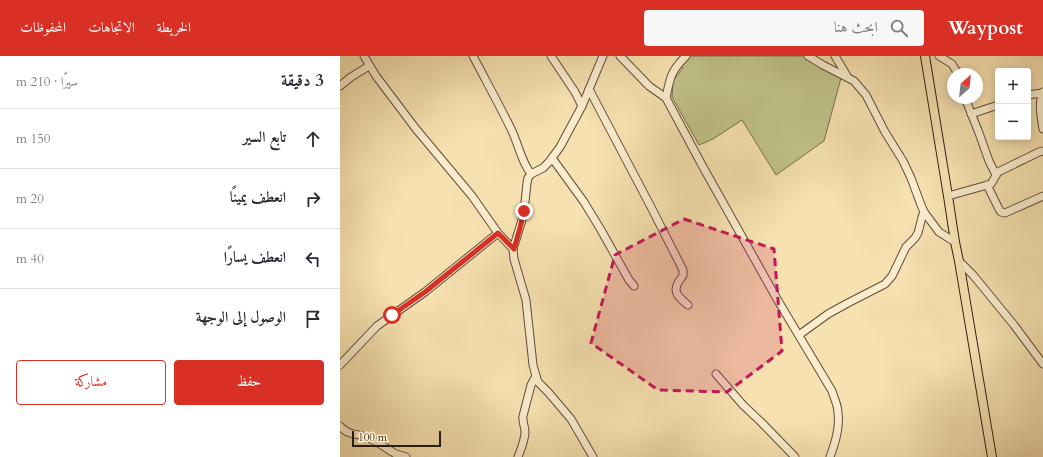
<!DOCTYPE html>
<html lang="ar">
<head>
<meta charset="utf-8">
<style>
  :root { --surface:#fff; --page:#f7f7f7; --text:#2b2b33; --muted:#7c7c81; --line:#e1e1e2; --accent:#d93025 }
  body { margin:0; font-family:Cardo,Amiri,serif; background:var(--page); color:var(--text); direction:rtl }
  .controls { position:absolute; right:12px; top:12px; display:grid; overflow:hidden; border-radius:4px; box-shadow:0 2px 10px #0003 }
  .controls button { width:36px; height:36px; display:grid; place-items:center; padding:0; border:0; border-bottom:1px solid var(--line); background:var(--surface); color:var(--text); font:20px sans-serif }
  .compass { position:absolute; left:607px; top:12px; width:36px; height:36px; border-radius:50%; background:var(--surface); box-shadow:0 2px 10px #0003; rotate:27deg }
  .scale { position:absolute; left:12px; bottom:10px; width:89px; box-sizing:border-box; padding-left:4px; border:2px solid #2b1c14; border-top:0; font-size:11px; line-height:14px; white-space:nowrap; color:#2b1c14; -webkit-text-stroke:3px #faeccc; paint-order:stroke }
  .stop { position:absolute; width:12px; height:12px; margin:-9px; border:3px solid #d93025; border-radius:50%; background:#fff }
  .stop.end { background:#d93025; border-color:#fff; box-shadow:0 1px 4px #0008 }
  .list { margin:0; padding:0; list-style:none }
  h2 { display:flex; justify-content:space-between; align-items:center; height:52px; margin:0; padding:0 16px; font-size:17px }
  h2 small { font-size:13px; font-weight:400; color:var(--muted) }
  .list li { display:grid; grid-template-columns:26px 1fr auto; gap:12px; align-items:center; box-sizing:border-box; height:60px; padding:0 16px; border-top:1px solid var(--line) }
  .list b { display:block; font-size:15px; white-space:nowrap }
  .list em { font-size:13px; font-style:normal; color:var(--muted) }
  .actions { display:flex; gap:8px; padding:12px 16px }
  .actions a { flex:1; padding:9px 0; border:1px solid var(--accent); border-radius:4px; text-align:center; font-size:14px; color:var(--accent) }
  .actions .main { background:var(--accent); color:#fff }
  .icon { flex:none; width:22px; height:22px; fill:none; stroke:currentColor; stroke-width:2; stroke-linecap:round; stroke-linejoin:round }
  .map { position:relative; flex:none; width:703px; height:401px; overflow:hidden; direction:ltr }
  header { display:flex; align-items:center; gap:24px; box-sizing:border-box; height:56px; padding:0 20px; background:var(--accent); color:#fff }
  header strong { font-size:19px }
  nav { display:flex; gap:22px; margin-inline-start:auto; font-size:14px }
  .search { width:280px; height:36px; background:var(--page); display:flex; align-items:center; gap:10px; box-sizing:border-box; padding:0 14px; border-radius:4px; color:var(--muted); font-size:15px }
  main { display:flex }
  aside { flex:1; background:var(--surface) }
  .map>svg:first-child { display:block }
  .green { fill:#c0c289; stroke:#766f4e }
  .lines { fill:none; stroke-linecap:round; stroke-linejoin:round }
  .minor-casing { stroke:#5e4d3b; stroke-width:9 }
  .major-casing { stroke:#2b1c14; stroke-width:10 }
  .minor { stroke:#faeccc; stroke-width:7 }
  .major { stroke:#f7e1b0; stroke-width:8 }
  .route { stroke:#d93025; stroke-width:5 }
  .marked { fill:#c2185b; fill-opacity:0.2; stroke:#c2185b; stroke-width:3; stroke-dasharray:8 5; stroke-linejoin:round }
</style>
</head>
<body>
<header>
<strong>Waypost</strong>
<div class="search"><svg class="icon" aria-label="search" viewBox="0 0 24 24"><circle cx="10" cy="10" r="6"/><path d="M15 15l6 6"/></svg>ابحث هنا</div>
<nav><a>الخريطة</a><a>الاتجاهات</a><a>المحفوظات</a></nav>
</header>
<main>
<div class="map">
<svg width="703" height="401" viewBox="0 0 703 401">
  <rect width="100%" height="100%" fill="#f7e1b0"/>
  <filter id="stains"><feTurbulence type="fractalNoise" baseFrequency=".005" numOctaves="4"/><feColorMatrix values="0 0 0 0 .2 0 0 0 0 .09 0 0 0 0 .02 0 0 0 .5 -.17"/></filter>
  <radialGradient id="worn" r=".72"><stop offset=".6" stop-color="#630" stop-opacity="0"/><stop offset="1" stop-color="#630" stop-opacity=".3"/></radialGradient>
  <!-- green -->
  <polygon class="green" points="350,0 466,0 501,22 484,85 436,119 402,64 373,83 359,89 332,41 333,25 343,12 340,9"/>
  <g class="lines">
    <defs>
      <g id="minor">
        <polyline points="24,0 36,20 76,73 132,140 158,177 173,193"/>
        <path d="M 133,0 C 146,25 160,50 172,75 C 179,90 181,105 191,118"/>
        <polyline points="211,0 235,36 242,50"/>
        <polyline points="280,0 309,30 326,42"/>
        <path d="M 346,0 C 331,15 330,21 326,42 L 363,111 L 437,243 L 492,335 C 494,342 498,349 498,357 C 500,372 495,387 490,401"/>
        <polyline points="468,0 483,9 514,25 526,39 545,76 563,105 571,122 581,149 584,156 599,176 615,186"/>
        <polyline points="495,0 507,20"/>
        <polyline points="599,0 612,8 618,18"/>
        <polyline points="0,30 11,21 29,10"/>
        <path d="M 249,33 L 312,153 L 343,214 L 343,219 C 342,222 339,224 338,227 C 332,237 341,243 348,249"/>
        <path d="M 703,36 C 698,48 701,60 703,73"/>
        <polyline points="688,39 702,37"/>
        <polyline points="625,42 639,77 649,105 656,119"/>
        <polyline points="631,58 658,49"/>
        <polyline points="212,102 244,146 261,174 289,224 294,230"/>
        <polyline points="647,129 659,153 661,156 665,157 703,140"/>
        <polyline points="608,140 651,128 658,116 699,96 703,95"/>
        <polyline points="619,205 633,219 674,269 703,308"/>
        <polyline points="459,279 488,258 506,248 545,228 552,220 566,191 575,182 578,177 582,161 584,156"/>
        <polyline points="0,309 37,270 85,236 158,177"/>
        <polyline points="376,318 403,349 421,366 455,401"/>
        <path d="M 0,370 C 8,379 13,377 23,380 C 35,383 44,391 54,397 C 58,399 62,400 66,401"/>
        <path d="M 178,401 C 181,393 185,384 185,376 C 185,370 182,366 183,360 L 191,329 L 196,320"/>
        <polyline points="253,401 231,363 208,336 198,326 196,320 193,309 186,244 174,203 173,193 182,164 185,146 187,127 188,122 191,118 203,112 209,106 220,91 242,50 263,0"/>
      </g>
      <polyline id="major" points="585,0 608,140 615,186 619,205 652,401"/>
    </defs>
    <!-- minor casing -->
    <use href="#minor" class="minor-casing"/>
    <!-- major casing -->
    <use href="#major" class="major-casing"/>
    <!-- minor -->
    <use href="#minor" class="minor"/>
    <!-- major -->
    <use href="#major" class="major"/>
  </g>
  <g class="lines">
    <!-- route -->
    <polyline class="route" points="52,259 85,236 158,177 174,193 180,172 184,155"/>
  </g>
  <!-- marked area -->
  <path class="marked" d="M 344,163 L 434,193 L 442,295 L 387,336 L 318,334 L 251,287 L 275,199 Z"/>
  <rect width="100%" height="100%" filter="url(#stains)"/>
  <rect width="100%" height="100%" fill="url(#worn)"/>
</svg>
<div class="controls">
<button>+</button>
<button>−</button>
</div>
<svg class="compass" viewBox="-18 -18 36 36"><path d="M0-13l5 13h-10z" fill="#e53935"/><path d="M0 13l5-13h-10z" fill="#7c7c81"/></svg>
<div class="scale">100 m</div>
<div class="stop" style="left:52px;top:259px"></div>
<div class="stop end" style="left:184px;top:155px"></div>
</div>
<aside>
<h2>3 دقيقة<small>سيرًا · 210 m</small></h2>
<ul class="list">
<li><svg class="icon" aria-label="ahead" viewBox="0 0 24 24"><path d="M12 20V5M6 11l6-6 6 6"/></svg><div><b>تابع السير</b></div><em>150 m</em></li>
<li><svg class="icon" aria-label="right" viewBox="0 0 24 24"><path d="M7 20v-9h11M14 6l5 5-5 5"/></svg><div><b>انعطف يمينًا</b></div><em>20 m</em></li>
<li><svg class="icon" aria-label="left" viewBox="0 0 24 24"><path d="M17 20v-9H6M10 6l-5 5 5 5"/></svg><div><b>انعطف يسارًا</b></div><em>40 m</em></li>
<li><svg class="icon" aria-label="arrive" viewBox="0 0 24 24"><path d="M6 21V4h12l-3 4 3 4H6"/></svg><div><b>الوصول إلى الوجهة</b></div></li>
</ul>
<div class="actions"><a class="main">حفظ</a><a>مشاركة</a></div>
</aside>
</main>
</body>
</html>
